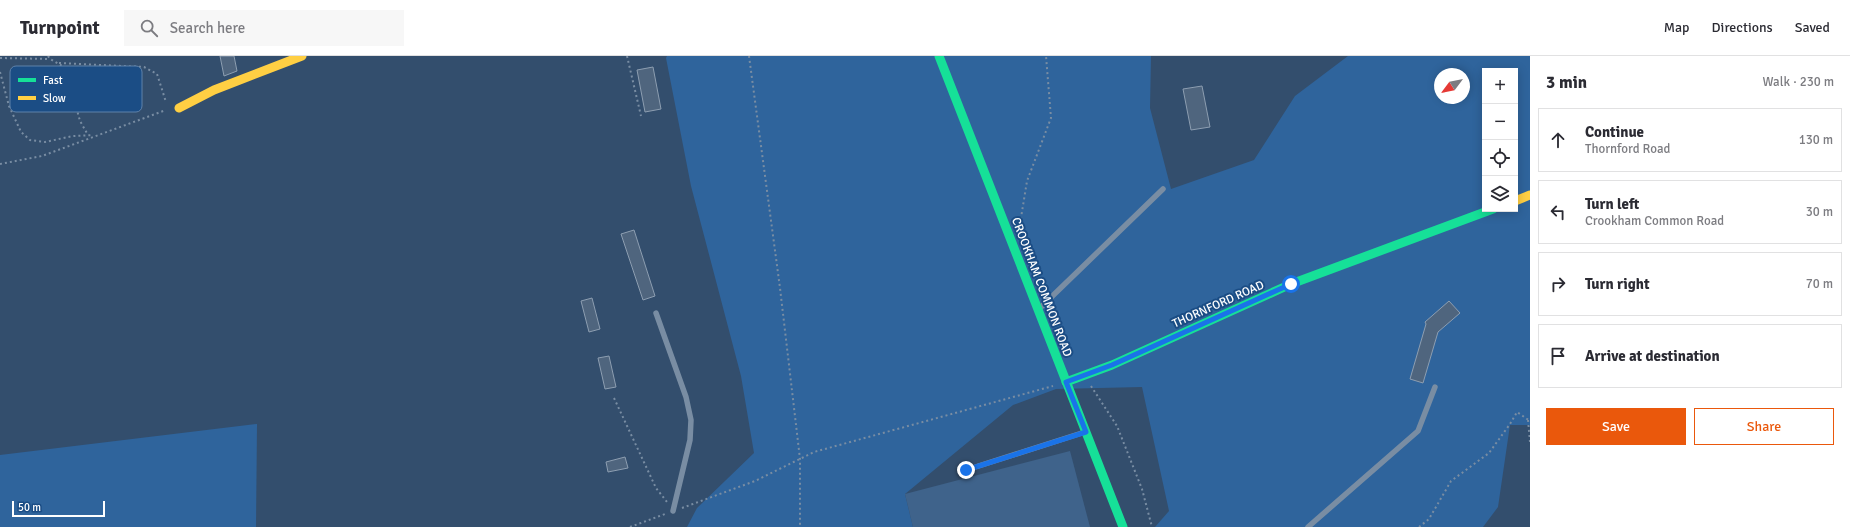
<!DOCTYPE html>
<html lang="en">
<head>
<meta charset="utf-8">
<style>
  :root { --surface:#fff; --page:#f7f7f7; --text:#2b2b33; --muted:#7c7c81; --line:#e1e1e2; --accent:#ea580c }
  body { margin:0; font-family:Signika,sans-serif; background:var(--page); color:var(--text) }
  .controls { position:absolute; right:12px; top:12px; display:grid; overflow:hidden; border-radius:0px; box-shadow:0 2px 10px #0003 }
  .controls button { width:36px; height:36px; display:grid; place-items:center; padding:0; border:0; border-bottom:1px solid var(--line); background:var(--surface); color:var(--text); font:20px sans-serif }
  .compass { position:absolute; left:1434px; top:12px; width:36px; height:36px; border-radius:50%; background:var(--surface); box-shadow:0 2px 10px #0003; rotate:238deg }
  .scale { position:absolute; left:12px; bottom:10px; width:93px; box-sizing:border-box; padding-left:4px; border:2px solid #fff; border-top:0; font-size:11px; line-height:14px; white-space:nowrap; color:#fff; -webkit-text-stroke:3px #1b4d85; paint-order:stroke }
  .stop { position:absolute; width:12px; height:12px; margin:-9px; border:3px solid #1a73e8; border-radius:50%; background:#fff }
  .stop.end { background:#1a73e8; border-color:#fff; box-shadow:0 1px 4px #0008 }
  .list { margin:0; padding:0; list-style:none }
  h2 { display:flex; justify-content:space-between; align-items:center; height:52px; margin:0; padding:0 16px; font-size:17px }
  h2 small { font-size:13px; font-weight:400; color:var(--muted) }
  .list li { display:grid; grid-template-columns:26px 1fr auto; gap:12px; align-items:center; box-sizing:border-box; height:64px; margin:0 8px 8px; padding:0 8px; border:1px solid var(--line); border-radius:0px }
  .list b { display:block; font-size:15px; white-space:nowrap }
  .list p { margin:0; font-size:13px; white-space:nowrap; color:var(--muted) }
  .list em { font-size:13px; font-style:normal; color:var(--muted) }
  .actions { display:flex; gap:8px; padding:12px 16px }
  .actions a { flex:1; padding:9px 0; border:1px solid var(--accent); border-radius:0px; text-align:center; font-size:14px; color:var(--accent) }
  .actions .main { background:var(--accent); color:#fff }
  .icon { flex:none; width:22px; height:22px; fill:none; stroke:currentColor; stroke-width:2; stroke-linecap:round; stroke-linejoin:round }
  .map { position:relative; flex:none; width:1530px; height:471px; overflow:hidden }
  header { display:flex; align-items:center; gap:24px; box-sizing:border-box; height:56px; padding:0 20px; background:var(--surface); border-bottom:1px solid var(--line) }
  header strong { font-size:19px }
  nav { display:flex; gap:22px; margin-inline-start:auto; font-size:14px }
  .search { width:280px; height:36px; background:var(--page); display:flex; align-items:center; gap:10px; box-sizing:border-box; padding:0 14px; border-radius:0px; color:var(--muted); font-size:15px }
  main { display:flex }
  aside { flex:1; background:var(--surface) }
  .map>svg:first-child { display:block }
  .green { fill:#2f649c; fill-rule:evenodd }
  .water { fill:#3f638b }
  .building { fill:#4f657e; stroke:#8d9eb1 }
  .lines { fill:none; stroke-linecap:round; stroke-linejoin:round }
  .path { stroke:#798da3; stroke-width:2; stroke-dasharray:2 3; stroke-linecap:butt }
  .lane { stroke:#798da3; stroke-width:5.5 }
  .fast { stroke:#16e098; stroke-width:9 }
  .slow { stroke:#ffcf43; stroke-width:9 }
  .route { stroke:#1a73e8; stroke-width:5 }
  .labels { text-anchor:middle; stroke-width:4; stroke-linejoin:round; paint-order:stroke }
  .street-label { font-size:12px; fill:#fff; stroke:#1b4d85 }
  .key { fill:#1b4d85; stroke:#5f82aa; stroke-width:1 }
  .key-label { font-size:11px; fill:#fff }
</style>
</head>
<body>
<header>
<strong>Turnpoint</strong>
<div class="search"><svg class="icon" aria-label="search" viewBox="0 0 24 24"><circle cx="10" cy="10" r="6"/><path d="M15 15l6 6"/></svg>Search here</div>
<nav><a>Map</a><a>Directions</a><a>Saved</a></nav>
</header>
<main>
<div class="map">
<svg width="1530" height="471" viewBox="0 0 1530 471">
  <rect width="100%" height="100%" fill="#334e6d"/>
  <!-- green -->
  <g class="green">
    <path d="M 667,0 L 1151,0 L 1150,52 L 1171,133 L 1254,104 L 1295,40 L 1348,0 L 1530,0 L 1530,369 L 1510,369 L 1498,451 L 1483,471 L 1155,471 L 1169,455 L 1142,331 L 1056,333 L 1013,349 L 905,438 L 913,471 L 687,471 L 697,452 L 754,397 L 741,320 L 691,130 L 666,2 ZM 1485,15 L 1515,15 L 1515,153 L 1485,153 ZM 1440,18 L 1464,18 L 1464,42 L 1440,42 Z"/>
    <polygon points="257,368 256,471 0,471 0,399"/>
  </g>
  <!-- water -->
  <polygon class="water" points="1070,395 1090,471 913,471 905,438"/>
  <!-- building -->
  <g class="building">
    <polygon points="220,0 234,0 237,15 224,20"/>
    <polygon points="653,11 661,53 645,56 637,14"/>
    <polygon points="1202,30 1210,71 1191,74 1183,33"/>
    <polygon points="634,174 655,240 643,244 621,178"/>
    <polygon points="592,242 600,273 589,276 581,245"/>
    <polygon points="1449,245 1460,257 1438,276 1423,327 1410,323 1426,268 1425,266"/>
    <polygon points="609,300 616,331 605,333 598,302"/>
    <polygon points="625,401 628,412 608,416 606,406"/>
  </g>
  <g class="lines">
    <!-- path -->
    <g class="path">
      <polyline points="48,0 50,3 71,15 75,47 80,65 88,79"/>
      <polyline points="627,0 641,60"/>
      <polyline points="749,0 780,232 800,403 800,471"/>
      <polyline points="0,2 50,3"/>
      <polyline points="59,7 144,11 157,18 166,46"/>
      <polyline points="0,16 9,50 21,76 30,84 45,86 73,80 93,79"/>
      <polyline points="0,108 42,100 166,54"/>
      <polyline points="1020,168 1027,125 1051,62 1046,0"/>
      <polyline points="1091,330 1117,370 1142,433 1152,471"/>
      <polyline points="614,342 656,432 667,446"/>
      <polyline points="1528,364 1530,386"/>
      <polyline points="682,452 755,425 814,396 1053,330"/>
      <polyline points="630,471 665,458"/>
      <polyline points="1419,471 1429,463 1451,425 1489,397 1510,368 1517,356 1530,365"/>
    </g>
    <!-- lane -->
    <g class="lane">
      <polyline points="1039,253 1163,133"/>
      <polyline points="656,257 686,341 691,364 690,384 673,455"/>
      <polyline points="966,414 1085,376"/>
      <polyline points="1308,471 1418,375 1435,331"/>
    </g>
    <!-- fast -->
    <g class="fast">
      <polyline points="939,0 1123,471"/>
      <polyline points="1066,326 1112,309 1291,228 1493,153"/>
    </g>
    <!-- slow -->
    <g class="slow">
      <polyline points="179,52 214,34 302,0"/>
      <polyline points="1515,145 1530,139"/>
    </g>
  </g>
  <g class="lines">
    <!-- route -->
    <polyline class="route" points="966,414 1086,376 1066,326 1112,309 1291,228"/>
  </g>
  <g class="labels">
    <!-- street labels -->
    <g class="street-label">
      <text transform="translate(1042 231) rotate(69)" y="4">CROOKHAM COMMON ROAD</text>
      <text transform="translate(1218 248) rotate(-24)" y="4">THORNFORD ROAD</text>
    </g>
  </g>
  <!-- legend -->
  <rect x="10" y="10" width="132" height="46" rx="6" class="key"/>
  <rect x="18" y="22" width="18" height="4" fill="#16e098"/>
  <rect x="18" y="40" width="18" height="4" fill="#ffcf43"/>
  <g class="key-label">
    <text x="43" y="28">Fast</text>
    <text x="43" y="46">Slow</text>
  </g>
</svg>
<div class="controls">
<button>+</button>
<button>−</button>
<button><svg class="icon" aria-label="locate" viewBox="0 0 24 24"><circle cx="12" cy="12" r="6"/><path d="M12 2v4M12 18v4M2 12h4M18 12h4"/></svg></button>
<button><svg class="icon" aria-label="layers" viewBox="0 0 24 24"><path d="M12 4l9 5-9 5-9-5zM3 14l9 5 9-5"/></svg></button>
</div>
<svg class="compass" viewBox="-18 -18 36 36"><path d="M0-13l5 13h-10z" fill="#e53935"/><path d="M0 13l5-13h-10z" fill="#7c7c81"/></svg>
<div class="scale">50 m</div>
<div class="stop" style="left:1291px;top:228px"></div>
<div class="stop end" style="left:966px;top:414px"></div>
</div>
<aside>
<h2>3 min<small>Walk · 230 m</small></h2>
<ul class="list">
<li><svg class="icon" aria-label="ahead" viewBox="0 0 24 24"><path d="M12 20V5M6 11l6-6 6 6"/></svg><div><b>Continue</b><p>Thornford Road</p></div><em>130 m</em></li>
<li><svg class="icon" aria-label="left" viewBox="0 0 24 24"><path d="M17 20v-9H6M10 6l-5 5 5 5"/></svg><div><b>Turn left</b><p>Crookham Common Road</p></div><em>30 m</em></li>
<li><svg class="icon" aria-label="right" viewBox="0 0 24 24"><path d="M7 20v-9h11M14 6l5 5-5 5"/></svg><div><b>Turn right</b></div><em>70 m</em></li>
<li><svg class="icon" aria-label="arrive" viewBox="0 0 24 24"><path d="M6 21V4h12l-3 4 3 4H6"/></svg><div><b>Arrive at destination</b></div></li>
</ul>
<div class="actions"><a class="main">Save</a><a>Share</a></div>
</aside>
</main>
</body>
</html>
